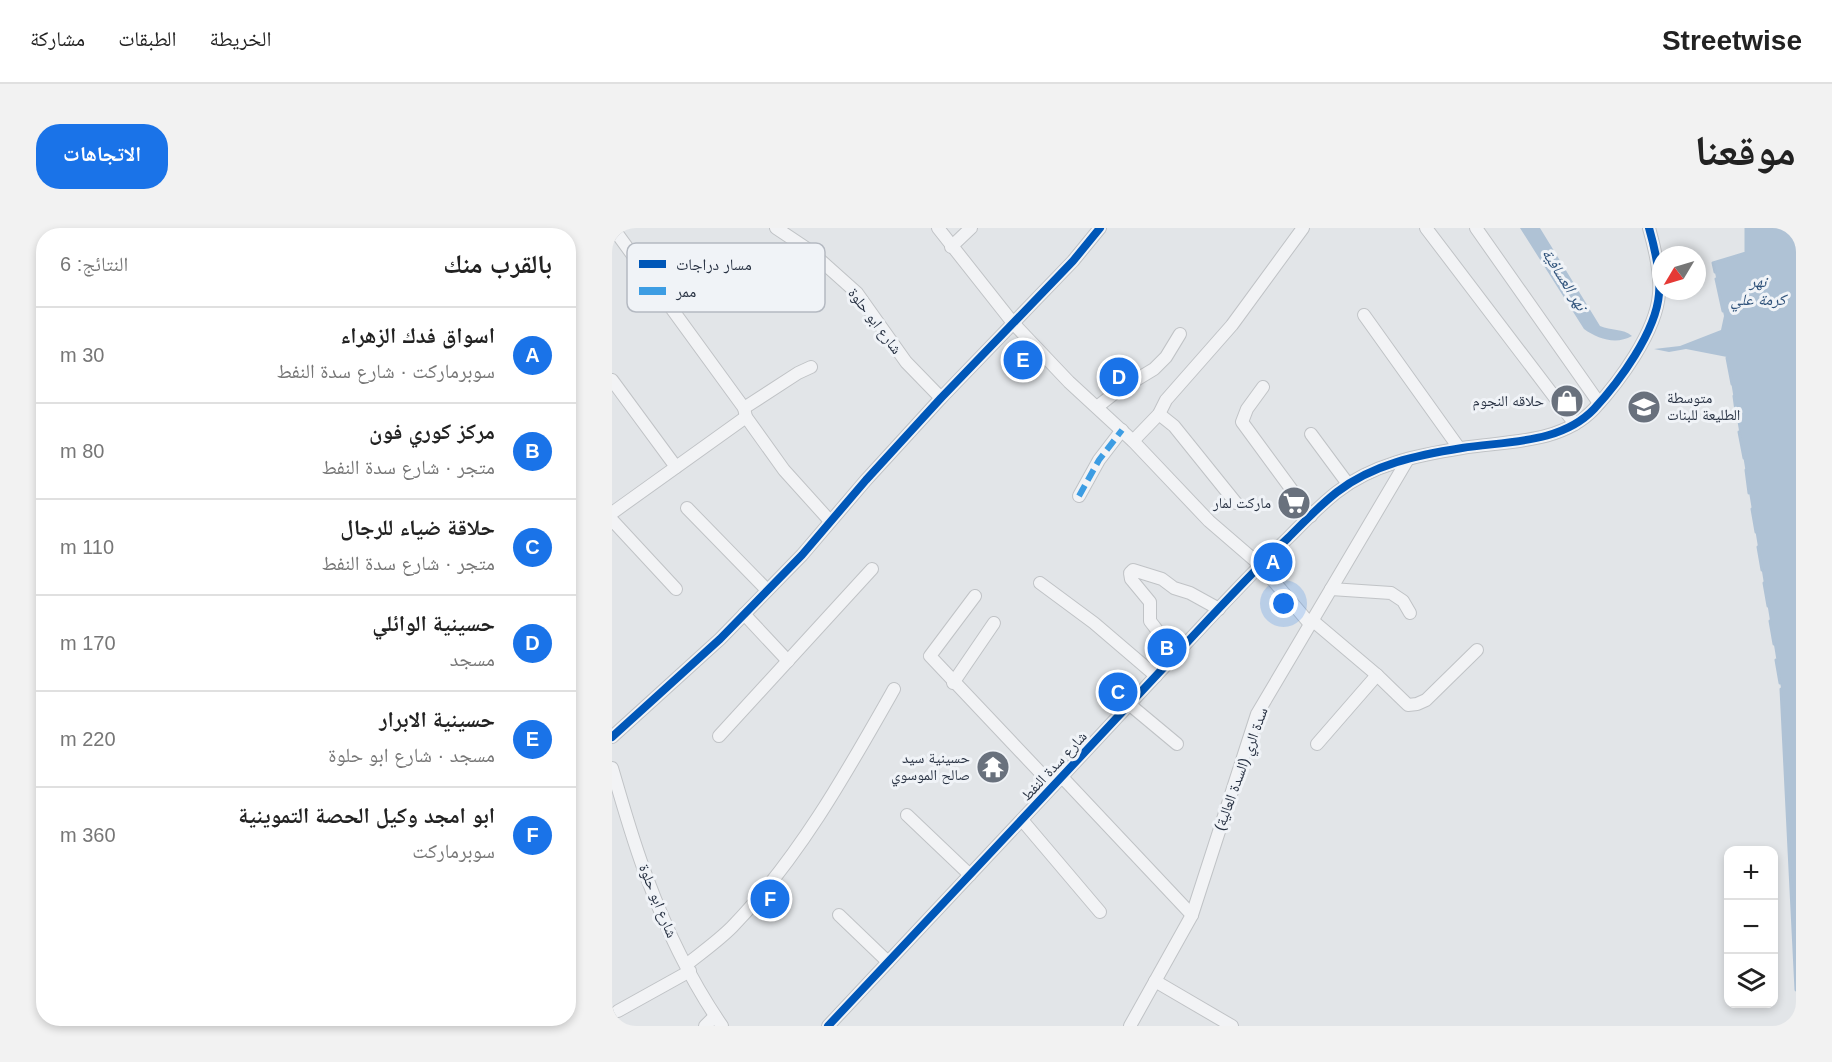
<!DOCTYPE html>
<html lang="ar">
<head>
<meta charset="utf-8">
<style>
  :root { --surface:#fff; --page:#f2f2f2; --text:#222; --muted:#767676; --line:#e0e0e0; --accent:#1a73e8 }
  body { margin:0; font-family:Helvetica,"Noto Naskh Arabic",sans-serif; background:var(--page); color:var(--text); direction:rtl }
  .controls { position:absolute; right:18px; bottom:18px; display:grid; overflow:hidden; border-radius:12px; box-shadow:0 3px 9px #0003 }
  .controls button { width:54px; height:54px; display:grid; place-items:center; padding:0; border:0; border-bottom:2px solid var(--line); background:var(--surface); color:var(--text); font:30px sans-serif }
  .compass { position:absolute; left:1040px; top:18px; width:54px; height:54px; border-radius:50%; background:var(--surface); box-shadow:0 3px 9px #0003; rotate:232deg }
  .you { position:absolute; left:672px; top:376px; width:21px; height:21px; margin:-15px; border:4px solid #fff; border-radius:50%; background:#1a73e8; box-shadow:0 0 0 9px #1a73e833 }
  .badge { display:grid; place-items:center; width:39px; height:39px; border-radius:50%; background:var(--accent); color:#fff; font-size:20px; font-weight:700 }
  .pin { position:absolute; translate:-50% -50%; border:3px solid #fff; box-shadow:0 2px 6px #0006 }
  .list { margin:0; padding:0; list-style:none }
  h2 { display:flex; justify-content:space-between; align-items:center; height:78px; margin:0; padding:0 24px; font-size:26px }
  h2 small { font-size:20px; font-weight:400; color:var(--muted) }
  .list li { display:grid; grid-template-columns:39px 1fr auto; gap:18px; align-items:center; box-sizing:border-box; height:96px; padding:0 24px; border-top:2px solid var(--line) }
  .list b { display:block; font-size:22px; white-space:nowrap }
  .list p { margin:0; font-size:20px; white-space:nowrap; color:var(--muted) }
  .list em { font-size:20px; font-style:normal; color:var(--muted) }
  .icon { flex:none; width:33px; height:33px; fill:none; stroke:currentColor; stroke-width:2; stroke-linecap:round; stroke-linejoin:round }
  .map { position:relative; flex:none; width:1184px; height:798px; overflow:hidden; direction:ltr; border-radius:24px }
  header { display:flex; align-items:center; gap:36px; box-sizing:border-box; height:84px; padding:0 30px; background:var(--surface); border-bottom:2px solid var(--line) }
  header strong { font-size:28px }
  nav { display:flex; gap:33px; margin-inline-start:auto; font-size:21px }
  .intro { display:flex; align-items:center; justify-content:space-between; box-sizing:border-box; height:144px; padding:0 36px }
  h1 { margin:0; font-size:42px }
  .button { padding:15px 27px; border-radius:24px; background:var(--accent); color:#fff; font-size:21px; font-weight:700 }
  main { display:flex; gap:36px; padding:0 36px }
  aside { flex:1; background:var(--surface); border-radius:24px; box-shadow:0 3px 9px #0003 }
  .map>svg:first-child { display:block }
  .water { fill:#afc2d5 }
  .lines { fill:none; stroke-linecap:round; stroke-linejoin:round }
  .stream { stroke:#afc2d5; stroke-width:3 }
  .minor-casing { stroke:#c0c3c6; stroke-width:14 }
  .minor { stroke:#f2f3f5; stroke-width:12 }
  .quiet { stroke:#3d9de3; stroke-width:6; stroke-dasharray:12 6; stroke-linecap:butt }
  .cycleway-casing { stroke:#f0f3f7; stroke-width:11 }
  .cycleway { stroke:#0057b8; stroke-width:8 }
  .labels { text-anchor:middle; stroke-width:6; stroke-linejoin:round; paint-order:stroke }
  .street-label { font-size:15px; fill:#283243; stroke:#f0f3f7 }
  .poi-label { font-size:15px; fill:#283243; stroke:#f0f3f7; text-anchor:end }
  .water-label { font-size:16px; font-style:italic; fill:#2f527a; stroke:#f0f3f7 }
  .key { fill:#f0f3f7; stroke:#b4b9c1; stroke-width:1.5 }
  .key-label { font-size:16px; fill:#283243 }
</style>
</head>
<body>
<header>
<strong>Streetwise</strong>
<nav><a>الخريطة</a><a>الطبقات</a><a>مشاركة</a></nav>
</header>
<div class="intro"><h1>موقعنا</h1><a class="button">الاتجاهات</a></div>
<main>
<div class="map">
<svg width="1184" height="798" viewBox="0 0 1184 798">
  <rect width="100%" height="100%" fill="#e2e5e8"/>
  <!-- water -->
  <g class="water">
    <path d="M 908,0 L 928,0 L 988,98 C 999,103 1011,100 1020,108 C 1004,117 986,111 972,101 Z"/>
    <polygon points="1134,0 1184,0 1184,762 1169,460 1115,129 1074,121 1057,124 1042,121 1068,118 1109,102 1112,88 1101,35 1133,25"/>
  </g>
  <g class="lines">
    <!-- stream -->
    <g class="stream">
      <polyline points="1103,44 1101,35 1134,25 1134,0"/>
      <polyline points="1104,51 1111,83"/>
      <polyline points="1115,130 1120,156"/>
      <polyline points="1122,168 1125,191"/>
      <polyline points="1127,204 1132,230"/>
      <polyline points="1134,242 1137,265"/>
      <polyline points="1140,281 1144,304"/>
      <polyline points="1146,319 1150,342"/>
      <polyline points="1152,355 1156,378"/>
      <polyline points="1158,393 1162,416"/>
      <polyline points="1164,432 1168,455"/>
      <polyline points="1169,461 1184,762"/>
    </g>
    <defs>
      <g id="minor">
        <polyline points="1,0 132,180 134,189 172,242 218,293"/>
        <polyline points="164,0 197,22 245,65 294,134 329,170"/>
        <polyline points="326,0 401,95 457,154 521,213 597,293 648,337 698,396"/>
        <polyline points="814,0 963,196"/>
        <polyline points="864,0 987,175"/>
        <polyline points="339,19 359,0"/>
        <polyline points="752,87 847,220"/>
        <polyline points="0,152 64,239"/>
        <polyline points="651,159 635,181 630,194 699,288"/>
        <polyline points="485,179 504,164 542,141 554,129 568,106"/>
        <polyline points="132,180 186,145 199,139"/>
        <polyline points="547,186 562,198 624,275"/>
        <polyline points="699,206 736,256"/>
        <polyline points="521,213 547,186 554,172 620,97 691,0"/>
        <polyline points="467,268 487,232 510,202"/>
        <polyline points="75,280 155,362"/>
        <polyline points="0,285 134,189"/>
        <polyline points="0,292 64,361"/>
        <polyline points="428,355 482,395 544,448"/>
        <polyline points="719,361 779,365 791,373 798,385"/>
        <polyline points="363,368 318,428 441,558"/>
        <polyline points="132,386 176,433"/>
        <polyline points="700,392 765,447 796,477 805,476 814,472 865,422"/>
        <polyline points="564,427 538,393 538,374 519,351 518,345 521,342 550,351 562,360 578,365 607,381"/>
        <polyline points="341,455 382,395"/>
        <polyline points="517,476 565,516"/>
        <polyline points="107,508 260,341"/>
        <polyline points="0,509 108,411 190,327 254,252 329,170 461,33 488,0"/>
        <polyline points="705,516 765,447"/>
        <path d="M 0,540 C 11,577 21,614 35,650 C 54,701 79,753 110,798"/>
        <polyline points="450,549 580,687"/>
        <polyline points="295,587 358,647"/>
        <polyline points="410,592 488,684"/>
        <polyline points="227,687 276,734"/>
        <path d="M 74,737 C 89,725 106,713 120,699 C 187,630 235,544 282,461"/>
        <polyline points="543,753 620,798"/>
        <polyline points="6,783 78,743"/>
        <polyline points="93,798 103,788"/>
        <path d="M 216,798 C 325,682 433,567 541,451 C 586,403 629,355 676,310 C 692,294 707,278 725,264 C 761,236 806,227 850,220 C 894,213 949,216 982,181 C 1007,154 1044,104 1047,66 C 1049,45 1043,21 1037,0"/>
        <polyline points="518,798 580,687 645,486 796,231"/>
      </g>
    </defs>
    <!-- minor casing -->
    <use href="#minor" class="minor-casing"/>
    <!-- minor -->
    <use href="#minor" class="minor"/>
    <!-- quiet -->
    <polyline class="quiet" points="467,268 487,232 510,202"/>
    <defs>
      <g id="cycleway">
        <polyline points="0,509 108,411 190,327 254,252 329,170 461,33 488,0"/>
        <path d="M 216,798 C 325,682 433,567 541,451 C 586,403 629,355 676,310 C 692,294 707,278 725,264 C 761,236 806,227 850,220 C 894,213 949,216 982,181 C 1007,154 1044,104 1047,66 C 1049,45 1043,21 1037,0"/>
      </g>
    </defs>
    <!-- cycleway casing -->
    <use href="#cycleway" class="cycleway-casing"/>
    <!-- cycleway -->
    <use href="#cycleway" class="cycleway"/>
  </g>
  <!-- icons -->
  <defs>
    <symbol id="shop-disc" viewBox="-11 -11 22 22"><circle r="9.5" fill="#69717d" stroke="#f0f3f7"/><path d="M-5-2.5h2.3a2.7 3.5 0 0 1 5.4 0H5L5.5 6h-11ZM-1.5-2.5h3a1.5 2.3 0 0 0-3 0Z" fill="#fff"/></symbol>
    <symbol id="school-disc" viewBox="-11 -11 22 22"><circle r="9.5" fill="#69717d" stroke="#f0f3f7"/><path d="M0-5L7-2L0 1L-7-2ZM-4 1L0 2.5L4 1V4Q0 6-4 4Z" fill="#fff"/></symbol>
    <symbol id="supermarket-disc" viewBox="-11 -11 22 22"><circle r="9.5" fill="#69717d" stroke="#f0f3f7"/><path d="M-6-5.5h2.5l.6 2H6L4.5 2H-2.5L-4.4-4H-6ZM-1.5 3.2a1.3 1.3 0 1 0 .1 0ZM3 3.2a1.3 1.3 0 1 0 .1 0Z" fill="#fff"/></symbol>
    <symbol id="temple-disc" viewBox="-11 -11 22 22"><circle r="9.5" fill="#69717d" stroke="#f0f3f7"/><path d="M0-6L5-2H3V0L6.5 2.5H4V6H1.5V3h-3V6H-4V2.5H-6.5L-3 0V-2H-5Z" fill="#fff"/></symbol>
  </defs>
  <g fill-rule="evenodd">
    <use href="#shop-disc" x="936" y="154" width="38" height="38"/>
    <use href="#school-disc" x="1013" y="160" width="38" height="38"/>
    <use href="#supermarket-disc" x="663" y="256" width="38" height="38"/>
    <use href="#temple-disc" x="362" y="520" width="38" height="38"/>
  </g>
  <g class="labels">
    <!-- street labels -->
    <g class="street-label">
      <text transform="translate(263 93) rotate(53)" y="5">شارع ابو حلوة</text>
      <text transform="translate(442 538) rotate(-47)" y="5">شارع سدة النفط</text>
      <text transform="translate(629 541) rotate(-70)" y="5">سدة الري (السدة العالية)</text>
      <text transform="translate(46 673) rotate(68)" y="5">شارع ابو حلوة</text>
    </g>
    <!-- poi labels -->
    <g class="poi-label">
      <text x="1055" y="175" text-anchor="start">متوسطة<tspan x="1055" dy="17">الطليعة للبنات</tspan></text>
      <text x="932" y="178">حلاقه النجوم</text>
      <text x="659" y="280">ماركت لمار</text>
      <text x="358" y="535">حسينية سيد<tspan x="358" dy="17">صالح الموسوي</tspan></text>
    </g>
    <!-- water labels -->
    <g class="water-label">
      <text transform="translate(953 51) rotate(58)" y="6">نهر العسافية</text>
      <text x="1146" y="59">نهر<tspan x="1146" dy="18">كرمة علي</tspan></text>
    </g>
  </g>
  <!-- legend -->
  <rect x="15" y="15" width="198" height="69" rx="9" class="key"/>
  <rect x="27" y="32" width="27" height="8" fill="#0057b8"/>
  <rect x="27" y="59" width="27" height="8" fill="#3d9de3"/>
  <g class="key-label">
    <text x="64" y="42">مسار دراجات</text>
    <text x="64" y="69">ممر</text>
  </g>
</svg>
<div class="controls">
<button>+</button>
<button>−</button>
<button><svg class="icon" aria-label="layers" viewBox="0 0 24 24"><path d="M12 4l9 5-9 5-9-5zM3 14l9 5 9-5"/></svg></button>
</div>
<svg class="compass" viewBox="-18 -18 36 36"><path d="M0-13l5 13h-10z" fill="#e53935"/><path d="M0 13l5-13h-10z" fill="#767676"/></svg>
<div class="you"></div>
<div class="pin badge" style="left:661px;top:334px">A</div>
<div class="pin badge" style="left:555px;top:420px">B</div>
<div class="pin badge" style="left:506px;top:464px">C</div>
<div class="pin badge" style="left:507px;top:149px">D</div>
<div class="pin badge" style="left:411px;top:132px">E</div>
<div class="pin badge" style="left:158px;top:671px">F</div>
</div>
<aside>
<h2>بالقرب منك<small>النتائج: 6</small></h2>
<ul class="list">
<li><span class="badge">A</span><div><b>اسواق فدك الزهراء</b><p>سوبرماركت · شارع سدة النفط</p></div><em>30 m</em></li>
<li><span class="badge">B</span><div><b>مركز كوري فون</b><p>متجر · شارع سدة النفط</p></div><em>80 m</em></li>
<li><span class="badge">C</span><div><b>حلاقة ضياء للرجال</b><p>متجر · شارع سدة النفط</p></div><em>110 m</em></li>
<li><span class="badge">D</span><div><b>حسينية الوائلي</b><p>مسجد</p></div><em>170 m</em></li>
<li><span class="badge">E</span><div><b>حسينية الابرار</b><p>مسجد · شارع ابو حلوة</p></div><em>220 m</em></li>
<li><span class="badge">F</span><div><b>ابو امجد وكيل الحصة التموينية</b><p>سوبرماركت</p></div><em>360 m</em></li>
</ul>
</aside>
</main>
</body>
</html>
